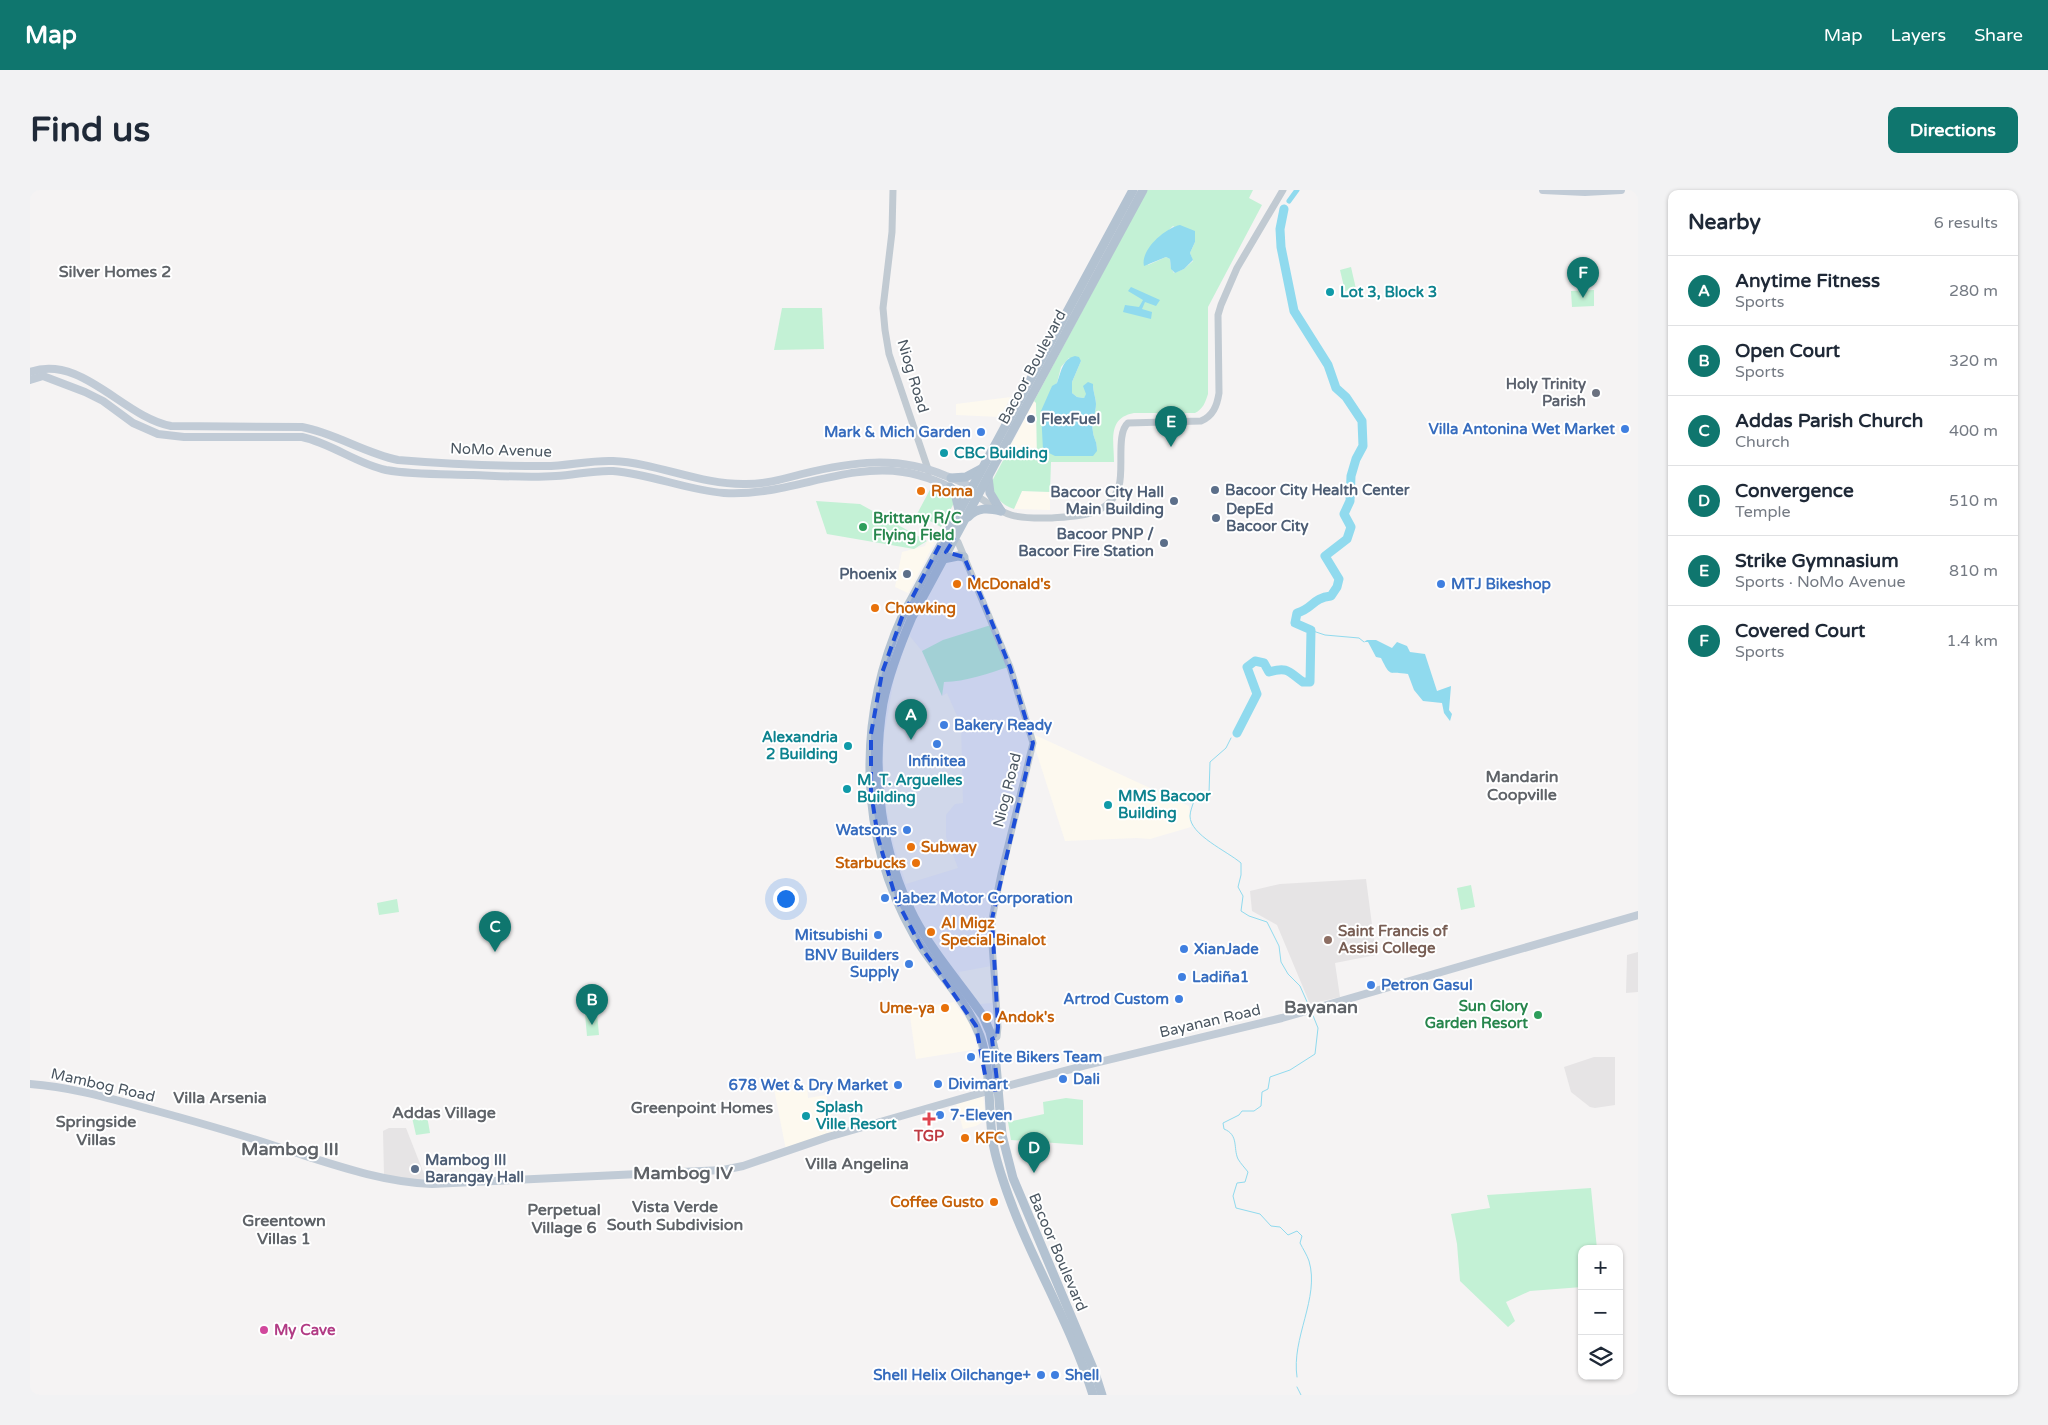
<!DOCTYPE html>
<html lang="en">
<head>
<meta charset="utf-8">
<style>
  :root { --surface:#fff; --page:#f2f2f3; --text:#1f2937; --muted:#747a83; --line:#e0e1e3; --accent:#0f766e }
  body { margin:0; font-family:"Varela Round",sans-serif; background:var(--page); color:var(--text) }
  .controls { position:absolute; right:15px; bottom:15px; display:grid; overflow:hidden; border-radius:10px; box-shadow:0 1px 4px #0004 }
  .controls button { width:45px; height:45px; display:grid; place-items:center; padding:0; border:0; border-bottom:1px solid var(--line); background:var(--surface); color:var(--text); font:25px sans-serif }
  .you { position:absolute; left:755px; top:708px; width:18px; height:18px; margin:-12px; border:4px solid #fff; border-radius:50%; background:#1a73e8; box-shadow:0 0 0 8px #1a73e833 }
  .badge { display:grid; place-items:center; width:32px; height:32px; border-radius:50%; background:var(--accent); color:#fff; font-size:16px; font-weight:700 }
  .pin { position:absolute; translate:-50% -41px; filter:drop-shadow(0 1px 2px #0008) }
  .pin::after { content:''; position:absolute; top:26px; width:18px; height:15px; background:inherit; clip-path:polygon(0 0,100% 0,50% 100%) }
  .list { margin:0; padding:0; list-style:none }
  h2 { display:flex; justify-content:space-between; align-items:center; height:65px; margin:0; padding:0 20px; font-size:21px }
  h2 small { font-size:16px; font-weight:400; color:var(--muted) }
  .list li { display:grid; grid-template-columns:32px 1fr auto; gap:15px; align-items:center; box-sizing:border-box; height:70px; padding:0 20px; border-top:1px solid var(--line) }
  .list b { display:block; font-size:19px; white-space:nowrap }
  .list p { margin:0; font-size:16px; white-space:nowrap; color:var(--muted) }
  .list em { font-size:16px; font-style:normal; color:var(--muted) }
  .icon { flex:none; width:28px; height:28px; fill:none; stroke:currentColor; stroke-width:2; stroke-linecap:round; stroke-linejoin:round }
  .map { position:relative; flex:none; width:1608px; height:1205px; overflow:hidden; border-radius:10px }
  header { display:flex; align-items:center; gap:30px; box-sizing:border-box; height:70px; padding:0 25px; background:var(--accent); color:#fff }
  header strong { font-size:24px }
  nav { display:flex; gap:28px; margin-inline-start:auto; font-size:18px }
  .intro { display:flex; align-items:center; justify-content:space-between; box-sizing:border-box; height:120px; padding:0 30px }
  h1 { margin:0; font-size:35px }
  .button { padding:12px 22px; border-radius:10px; background:var(--accent); color:#fff; font-size:18px; font-weight:700 }
  main { display:flex; gap:30px; padding:0 30px }
  aside { flex:1; background:var(--surface); border-radius:10px; box-shadow:0 1px 4px #0004 }
  .map>svg:first-child { display:block }
  .commercial { fill:#fdf9ef }
  .education { fill:#e6e4e5 }
  .green { fill:#c3f1d5; fill-rule:evenodd }
  .water { fill:#90daee }
  .lines { fill:none; stroke-linecap:round; stroke-linejoin:round }
  .stream { stroke:#90daee; stroke-width:1 }
  .canal { stroke:#90daee; stroke-width:5 }
  .river { stroke:#90daee; stroke-width:9 }
  .tertiary { stroke:#c1cad2; stroke-width:7 }
  .secondary { stroke:#c1cbd6; stroke-width:8 }
  .primary { stroke:#b3c2d1; stroke-width:9 }
  .marked { fill:#1d4ed8; fill-opacity:0.2; stroke:#1d4ed8; stroke-width:4; stroke-dasharray:10 6; stroke-linejoin:round }
  .culture-dot { fill:#0f9aa8; stroke:#fff; stroke-width:2 }
  .worship-dot { fill:#6b7280; stroke:#fff; stroke-width:2 }
  .service-dot { fill:#5c6f8a; stroke:#fff; stroke-width:2 }
  .shop-dot { fill:#3f7fe0; stroke:#fff; stroke-width:2 }
  .food-dot { fill:#e8710a; stroke:#fff; stroke-width:2 }
  .leisure-dot { fill:#2e9e5b; stroke:#fff; stroke-width:2 }
  .education-dot { fill:#8d6e63; stroke:#fff; stroke-width:2 }
  .health-dot { fill:#e0444e; stroke:#fff; stroke-width:2 }
  .hotel-dot { fill:#d1479c; stroke:#fff; stroke-width:2 }
  .labels { text-anchor:middle; stroke-width:4; stroke-linejoin:round; paint-order:stroke }
  .culture-label { font-size:15px; font-weight:bold; fill:#0d838f; stroke:#fff; text-anchor:start }
  .street-label { font-size:15px; fill:#4a5661; stroke:#fff }
  .worship-label { font-size:15px; font-weight:bold; fill:#5b616d; stroke:#fff; text-anchor:end }
  .service-label { font-size:15px; font-weight:bold; fill:#4e5e75; stroke:#fff; text-anchor:start }
  .shop-label { font-size:15px; font-weight:bold; fill:#366cbe; stroke:#fff; text-anchor:start }
  .food-label { font-size:15px; font-weight:bold; fill:#c56008; stroke:#fff; text-anchor:start }
  .leisure-label { font-size:15px; font-weight:bold; fill:#27864d; stroke:#fff; text-anchor:start }
  .education-label { font-size:15px; font-weight:bold; fill:#785e54; stroke:#fff; text-anchor:start }
  .health-label { font-size:15px; font-weight:bold; fill:#be3a42; stroke:#fff }
  .hotel-label { font-size:15px; font-weight:bold; fill:#b23c85; stroke:#fff; text-anchor:start }
  .neighbourhood-label { font-size:16px; font-weight:bold; fill:#5f6368; stroke:#fff }
  .quarter-label { font-size:18px; font-weight:bold; fill:#5f6368; stroke:#fff }
</style>
</head>
<body>
<header>
<strong>Map</strong>
<nav><a>Map</a><a>Layers</a><a>Share</a></nav>
</header>
<div class="intro"><h1>Find us</h1><a class="button">Directions</a></div>
<main>
<div class="map">
<svg width="1608" height="1205" viewBox="0 0 1608 1205">
  <rect width="100%" height="100%" fill="#f5f3f3"/>
  <!-- commercial -->
  <g class="commercial">
    <polygon points="981,207 970,227 926,225 926,214"/>
    <polygon points="1004,211 1006,212 1007,269 977,263"/>
    <polygon points="992,301 1020,302 1020,320 984,319"/>
    <polygon points="906,350 878,403 865,397 872,362 895,356 897,351"/>
    <polygon points="879,445 892,461 912,506 917,503 931,535 933,613 925,614 916,625 916,647 928,678 876,694 864,656 855,612 853,569 854,545 864,489"/>
    <polygon points="1005,545 1159,616 1161,637 1120,649 1107,648 1035,651 1005,558"/>
    <polygon points="961,776 962,813 950,814 931,789 929,782"/>
    <polygon points="924,812 940,834 948,859 886,869 879,819"/>
    <polygon points="777,895 778,908 796,905 806,944 756,960 744,899"/>
    <polygon points="953,905 956,930 946,936 933,939 926,913"/>
  </g>
  <!-- education -->
  <g class="education">
    <polygon points="1336,689 1346,765 1305,773 1310,807 1280,814 1247,735 1222,721 1220,701 1250,694"/>
    <polygon points="1608,762 1608,802 1596,803 1597,765"/>
    <polygon points="1564,867 1585,867 1585,915 1565,918 1560,917 1541,902 1534,877"/>
    <polygon points="359,938 376,938 396,989 384,990 354,986 353,941"/>
  </g>
  <!-- green -->
  <g class="green">
    <path d="M 1117,0 L 1223,0 L 1219,8 L 1232,15 L 1178,117 L 1178,204 C 1175,213 1173,219 1165,223 L 1104,223 C 1077,228 1084,251 1084,272 L 1021,272 L 1020,302 L 992,301 L 984,319 C 971,315 966,307 960,295 L 977,263 L 1007,269 L 1006,213 L 1004,211 ZM 1143,36 L 1165,52 L 1160,63 L 1163,71 L 1154,79 L 1144,83 L 1141,78 L 1140,69 L 1136,67 L 1118,75 L 1135,44 ZM 1039,168 L 1051,171 L 1042,192 L 1042,203 L 1047,207 L 1054,208 L 1063,195 C 1063,202 1066,208 1066,214 C 1066,223 1061,233 1063,242 C 1064,250 1067,251 1067,261 L 1021,200 L 1022,197 L 1027,193 L 1031,177 Z"/>
    <polygon points="1321,77 1326,99 1315,101 1310,80"/>
    <polygon points="1564,100 1564,116 1542,117 1541,101"/>
    <polygon points="752,118 792,118 794,159 744,160"/>
    <polygon points="903,294 920,303 924,313 911,337 887,324"/>
    <polygon points="786,311 830,314 897,351 884,359 797,344"/>
    <path d="M 961,435 L 979,477 C 958,483 936,492 914,492 L 912,506 L 892,461 L 913,450 Z"/>
    <polygon points="1441,695 1445,717 1431,720 1427,698"/>
    <polygon points="367,709 369,722 349,725 347,713"/>
    <polygon points="567,823 569,845 557,846 555,824"/>
    <polygon points="1036,908 1053,910 1053,955 981,950 978,932 1014,924 1013,912"/>
    <polygon points="396,920 400,943 386,945 381,923"/>
    <polygon points="1561,998 1567,1059 1552,1059 1552,1097 1500,1101 1476,1112 1485,1131 1478,1137 1430,1091 1427,1054 1421,1024 1460,1018 1457,1005"/>
  </g>
  <!-- water -->
  <g class="water">
    <path d="M 1150,35 L 1165,41 L 1165,52 L 1160,63 L 1163,70 L 1154,79 L 1145,83 L 1141,79 L 1140,69 L 1136,67 L 1114,76 C 1110,60 1135,38 1150,35 Z"/>
    <polygon points="1101,97 1130,110 1126,116 1115,112 1112,119 1122,122 1121,129 1093,122 1095,115 1109,117 1113,110 1098,101"/>
    <path d="M 1045,166 L 1049,167 L 1051,171 L 1042,192 L 1042,203 L 1047,207 L 1054,208 L 1056,204 L 1053,196 L 1058,192 L 1063,194 C 1063,202 1066,208 1066,214 C 1066,223 1061,233 1063,242 C 1064,250 1067,250 1067,261 L 1063,266 L 1025,266 L 1013,260 L 1011,221 L 1022,196 L 1027,193 C 1031,183 1032,169 1045,166 Z"/>
    <path d="M 1337,450 L 1346,450 L 1362,458 L 1367,452 L 1377,456 L 1380,462 L 1395,464 L 1407,501 L 1421,496 L 1419,520 L 1422,524 L 1420,531 L 1414,523 L 1412,513 L 1393,511 L 1384,500 L 1378,484 C 1358,481 1361,488 1351,468 L 1346,467 L 1338,452 L 1334,452 Z"/>
  </g>
  <g class="lines">
    <!-- stream -->
    <g class="stream">
      <polyline points="1280,440 1295,445 1329,448 1334,452"/>
      <path d="M 1201,548 L 1196,558 L 1180,572 L 1179,603 L 1172,608 L 1164,610 C 1163,615 1160,621 1160,626 C 1160,645 1197,661 1211,673 L 1211,685 L 1208,697 L 1213,706 L 1211,721 L 1219,726 L 1237,732 L 1249,756 L 1251,772 L 1258,784 L 1270,796 L 1278,814"/>
      <path d="M 1267,1187 C 1261,1148 1290,1108 1279,1071 C 1277,1065 1273,1059 1270,1053 L 1272,1046 L 1267,1041 L 1258,1045 L 1250,1037 L 1241,1036 L 1230,1024 L 1206,1018 L 1203,1006 L 1207,993 L 1215,992 L 1218,982 C 1215,978 1211,974 1208,969 C 1203,958 1209,945 1194,939 L 1193,933 L 1209,925 L 1212,921 L 1224,921 L 1231,916 L 1232,902 L 1238,899 L 1240,887 L 1260,880 L 1285,864 L 1288,838 L 1282,823"/>
      <polyline points="1267,1197 1271,1205"/>
    </g>
    <!-- canal -->
    <polyline class="canal" points="1259,11 1267,0"/>
    <!-- river -->
    <path class="river" d="M 1207,543 L 1227,504 L 1217,477 L 1225,471 L 1234,473 L 1239,482 C 1258,476 1259,482 1273,492 L 1280,492 L 1281,440 L 1265,433 L 1267,423 C 1284,418 1282,408 1301,406 L 1307,397 L 1309,389 L 1295,366 L 1317,349 L 1321,337 L 1314,324 L 1320,311 L 1321,286 L 1326,269 L 1333,256 L 1332,231 L 1316,207 L 1306,198 L 1298,175 L 1264,121 L 1251,57 L 1250,39 L 1254,19"/>
    <!-- tertiary -->
    <g class="tertiary">
      <polyline points="863,0 862,42 853,118 855,140 859,164 899,282"/>
      <path d="M 947,306 C 958,313 968,321 981,325 C 994,329 1009,328 1022,328 C 1049,326 1080,326 1089,296 C 1094,279 1086,243 1098,233 L 1171,231 C 1183,226 1187,216 1189,203 L 1188,125 L 1191,115 L 1207,78 L 1253,0"/>
      <polyline points="920,347 928,352 980,477 1003,553 971,684 962,729 962,754 968,837 967,847 962,849"/>
    </g>
    <!-- secondary -->
    <g class="secondary">
      <polyline points="1513,0 1555,2 1591,0"/>
      <path d="M 0,182 C 52,164 93,227 141,236 L 272,237 C 305,243 334,263 368,270 C 416,274 466,276 515,276 C 538,276 560,270 583,271 C 628,273 670,295 716,294 C 736,294 753,289 772,284 C 821,272 868,265 916,286 C 926,290 939,293 945,303"/>
      <path d="M 0,190 L 13,186 L 55,202 L 73,211 L 103,233 L 128,244 L 154,247 L 272,247 C 301,253 327,274 356,280 C 384,285 415,284 443,285 C 471,286 499,288 526,286 C 545,285 564,280 583,281 C 621,284 656,300 694,303 C 755,307 814,273 873,282 C 896,285 916,295 937,306 L 943,306"/>
      <path d="M 0,894 C 42,897 82,909 123,920 C 167,932 210,944 254,959 C 302,974 351,992 402,994 L 693,980 L 713,976 L 798,947 L 958,901 L 1057,875 L 1252,828 L 1608,725"/>
    </g>
    <!-- primary -->
    <g class="primary">
      <polyline points="958,287 960,303 971,321"/>
      <polyline points="921,288 936,287 951,279"/>
      <polyline points="920,297 926,307 929,320"/>
      <path d="M 938,327 C 948,317 958,318 971,321"/>
      <polyline points="913,369 928,366 934,367"/>
      <path d="M 1063,1205 C 1040,1131 997,1064 973,990 C 968,975 963,960 962,945 C 958,913 961,877 950,846 C 936,808 903,779 884,745 C 828,647 827,528 872,427 L 1103,0"/>
      <path d="M 1072,1205 L 1065,1183 L 983,988 L 972,945 L 965,863 L 960,842 L 953,826 C 930,793 903,763 884,727 C 851,663 841,584 853,513 C 859,483 870,455 882,427 L 1113,0"/>
    </g>
  </g>
  <!-- marked area -->
  <path class="marked" d="M 915,345 L 924,349 L 916,362 L 934,367 L 956,418 L 980,477 L 1003,553 L 962,729 L 968,837 L 967,847 L 962,849 L 968,899 L 958,901 L 946,836 L 891,757 L 866,709 L 848,648 L 841,602 L 841,544 L 852,483 L 872,427 Z"/>
  <!-- markers -->
  <g class="culture-dot">
    <circle cx="1300" cy="102" r="5"/>
    <circle cx="914" cy="263" r="5"/>
    <circle cx="818" cy="556" r="5"/>
    <circle cx="817" cy="599" r="5"/>
    <circle cx="1078" cy="615" r="5"/>
    <circle cx="776" cy="926" r="5"/>
  </g>
  <circle class="worship-dot" cx="1566" cy="203" r="5"/>
  <g class="service-dot">
    <circle cx="1001" cy="229" r="5"/>
    <circle cx="1185" cy="300" r="5"/>
    <circle cx="1144" cy="311" r="5"/>
    <circle cx="1186" cy="328" r="5"/>
    <circle cx="1134" cy="353" r="5"/>
    <circle cx="877" cy="384" r="5"/>
    <circle cx="385" cy="979" r="5"/>
  </g>
  <g class="shop-dot">
    <circle cx="1595" cy="239" r="5"/>
    <circle cx="951" cy="242" r="5"/>
    <circle cx="1411" cy="394" r="5"/>
    <circle cx="914" cy="535" r="5"/>
    <circle cx="907" cy="554" r="5"/>
    <circle cx="877" cy="640" r="5"/>
    <circle cx="855" cy="708" r="5"/>
    <circle cx="848" cy="745" r="5"/>
    <circle cx="1154" cy="759" r="5"/>
    <circle cx="879" cy="774" r="5"/>
    <circle cx="1152" cy="787" r="5"/>
    <circle cx="1341" cy="795" r="5"/>
    <circle cx="1149" cy="809" r="5"/>
    <circle cx="941" cy="867" r="5"/>
    <circle cx="1033" cy="889" r="5"/>
    <circle cx="908" cy="894" r="5"/>
    <circle cx="868" cy="895" r="5"/>
    <circle cx="910" cy="925" r="5"/>
    <circle cx="1011" cy="1185" r="5"/>
    <circle cx="1025" cy="1185" r="5"/>
  </g>
  <g class="food-dot">
    <circle cx="891" cy="301" r="5"/>
    <circle cx="927" cy="394" r="5"/>
    <circle cx="845" cy="418" r="5"/>
    <circle cx="881" cy="657" r="5"/>
    <circle cx="886" cy="673" r="5"/>
    <circle cx="901" cy="742" r="5"/>
    <circle cx="915" cy="818" r="5"/>
    <circle cx="957" cy="827" r="5"/>
    <circle cx="935" cy="948" r="5"/>
    <circle cx="964" cy="1012" r="5"/>
  </g>
  <g class="leisure-dot">
    <circle cx="833" cy="337" r="5"/>
    <circle cx="1508" cy="825" r="5"/>
  </g>
  <circle class="education-dot" cx="1298" cy="750" r="5"/>
  <path class="health-dot" d="M896.5 921.5h5v5h5v5h-5v5h-5v-5h-5v-5h5z"/>
  <circle class="hotel-dot" cx="234" cy="1140" r="5"/>
  <g class="labels">
    <!-- culture labels -->
    <g class="culture-label">
      <text x="1310" y="107">Lot 3, Block 3</text>
      <text x="924" y="268">CBC Building</text>
      <text x="808" y="552" text-anchor="end">Alexandria<tspan x="808" dy="17">2 Building</tspan></text>
      <text x="827" y="595">M. T. Arguelles<tspan x="827" dy="17">Building</tspan></text>
      <text x="1088" y="611">MMS Bacoor<tspan x="1088" dy="17">Building</tspan></text>
      <text x="786" y="922">Splash<tspan x="786" dy="17">Ville Resort</tspan></text>
    </g>
    <!-- street labels -->
    <g class="street-label">
      <text transform="translate(1002 177) rotate(-62)" y="5">Bacoor Boulevard</text>
      <text transform="translate(883 186) rotate(73)" y="5">Niog Road</text>
      <text transform="translate(471 260) rotate(2)" y="5">NoMo Avenue</text>
      <text transform="translate(977 600) rotate(-76)" y="5">Niog Road</text>
      <text transform="translate(1180 831) rotate(-13)" y="5">Bayanan Road</text>
      <text transform="translate(73 895) rotate(13)" y="5">Mambog Road</text>
      <text transform="translate(1028 1062) rotate(67)" y="5">Bacoor Boulevard</text>
    </g>
    <!-- worship labels -->
    <g class="worship-label">
      <text x="1556" y="199">Holy Trinity<tspan x="1556" dy="17">Parish</tspan></text>
    </g>
    <!-- service labels -->
    <g class="service-label">
      <text x="1011" y="234">FlexFuel</text>
      <text x="1195" y="305">Bacoor City Health Center</text>
      <text x="1134" y="307" text-anchor="end">Bacoor City Hall<tspan x="1134" dy="17">Main Building</tspan></text>
      <text x="1196" y="324">DepEd<tspan x="1196" dy="17">Bacoor City</tspan></text>
      <text x="1124" y="349" text-anchor="end">Bacoor PNP /<tspan x="1124" dy="17">Bacoor Fire Station</tspan></text>
      <text x="867" y="389" text-anchor="end">Phoenix</text>
      <text x="395" y="975">Mambog III<tspan x="395" dy="17">Barangay Hall</tspan></text>
    </g>
    <!-- shop labels -->
    <g class="shop-label">
      <text x="1585" y="244" text-anchor="end">Villa Antonina Wet Market</text>
      <text x="941" y="247" text-anchor="end">Mark &amp; Mich Garden</text>
      <text x="1421" y="399">MTJ Bikeshop</text>
      <text x="924" y="540">Bakery Ready</text>
      <text x="907" y="576" text-anchor="middle">Infinitea</text>
      <text x="867" y="645" text-anchor="end">Watsons</text>
      <text x="865" y="713">Jabez Motor Corporation</text>
      <text x="838" y="750" text-anchor="end">Mitsubishi</text>
      <text x="1164" y="764">XianJade</text>
      <text x="869" y="770" text-anchor="end">BNV Builders<tspan x="869" dy="17">Supply</tspan></text>
      <text x="1162" y="792">Ladiña1</text>
      <text x="1351" y="800">Petron Gasul</text>
      <text x="1139" y="814" text-anchor="end">Artrod Custom</text>
      <text x="951" y="872">Elite Bikers Team</text>
      <text x="1043" y="894">Dali</text>
      <text x="918" y="899">Divimart</text>
      <text x="858" y="900" text-anchor="end">678 Wet &amp; Dry Market</text>
      <text x="920" y="930">7-Eleven</text>
      <text x="1001" y="1190" text-anchor="end">Shell Helix Oilchange+</text>
      <text x="1035" y="1190">Shell</text>
    </g>
    <!-- food labels -->
    <g class="food-label">
      <text x="901" y="306">Roma</text>
      <text x="937" y="399">McDonald's</text>
      <text x="855" y="423">Chowking</text>
      <text x="891" y="662">Subway</text>
      <text x="876" y="678" text-anchor="end">Starbucks</text>
      <text x="911" y="738">Al Migz<tspan x="911" dy="17">Special Binalot</tspan></text>
      <text x="905" y="823" text-anchor="end">Ume-ya</text>
      <text x="967" y="832">Andok's</text>
      <text x="945" y="953">KFC</text>
      <text x="954" y="1017" text-anchor="end">Coffee Gusto</text>
    </g>
    <!-- leisure labels -->
    <g class="leisure-label">
      <text x="843" y="333">Brittany R/C<tspan x="843" dy="17">Flying Field</tspan></text>
      <text x="1498" y="821" text-anchor="end">Sun Glory<tspan x="1498" dy="17">Garden Resort</tspan></text>
    </g>
    <!-- education labels -->
    <g class="education-label">
      <text x="1308" y="746">Saint Francis of<tspan x="1308" dy="17">Assisi College</tspan></text>
    </g>
    <!-- health labels -->
    <g class="health-label">
      <text x="899" y="951">TGP</text>
    </g>
    <!-- hotel labels -->
    <g class="hotel-label">
      <text x="244" y="1145">My Cave</text>
    </g>
    <!-- neighbourhood labels -->
    <g class="neighbourhood-label">
      <text x="85" y="87">Silver Homes 2</text>
      <text x="1492" y="592">Mandarin<tspan x="1492" dy="18">Coopville</tspan></text>
      <text x="190" y="913">Villa Arsenia</text>
      <text x="672" y="923">Greenpoint Homes</text>
      <text x="414" y="928">Addas Village</text>
      <text x="66" y="937">Springside<tspan x="66" dy="18">Villas</tspan></text>
      <text x="827" y="979">Villa Angelina</text>
      <text x="645" y="1022">Vista Verde<tspan x="645" dy="18">South Subdivision</tspan></text>
      <text x="534" y="1025">Perpetual<tspan x="534" dy="18">Village 6</tspan></text>
      <text x="254" y="1036">Greentown<tspan x="254" dy="18">Villas 1</tspan></text>
    </g>
    <!-- quarter labels -->
    <g class="quarter-label">
      <text x="1291" y="823">Bayanan</text>
      <text x="260" y="965">Mambog III</text>
      <text x="653" y="989">Mambog IV</text>
    </g>
  </g>
</svg>
<div class="controls">
<button>+</button>
<button>−</button>
<button><svg class="icon" aria-label="layers" viewBox="0 0 24 24"><path d="M12 4l9 5-9 5-9-5zM3 14l9 5 9-5"/></svg></button>
</div>
<div class="you"></div>
<div class="pin badge" style="left:881px;top:550px">A</div>
<div class="pin badge" style="left:562px;top:835px">B</div>
<div class="pin badge" style="left:465px;top:762px">C</div>
<div class="pin badge" style="left:1004px;top:983px">D</div>
<div class="pin badge" style="left:1141px;top:257px">E</div>
<div class="pin badge" style="left:1553px;top:108px">F</div>
</div>
<aside>
<h2>Nearby<small>6 results</small></h2>
<ul class="list">
<li><span class="badge">A</span><div><b>Anytime Fitness</b><p>Sports</p></div><em>280 m</em></li>
<li><span class="badge">B</span><div><b>Open Court</b><p>Sports</p></div><em>320 m</em></li>
<li><span class="badge">C</span><div><b>Addas Parish Church</b><p>Church</p></div><em>400 m</em></li>
<li><span class="badge">D</span><div><b>Convergence</b><p>Temple</p></div><em>510 m</em></li>
<li><span class="badge">E</span><div><b>Strike Gymnasium</b><p>Sports · NoMo Avenue</p></div><em>810 m</em></li>
<li><span class="badge">F</span><div><b>Covered Court</b><p>Sports</p></div><em>1.4 km</em></li>
</ul>
</aside>
</main>
</body>
</html>
